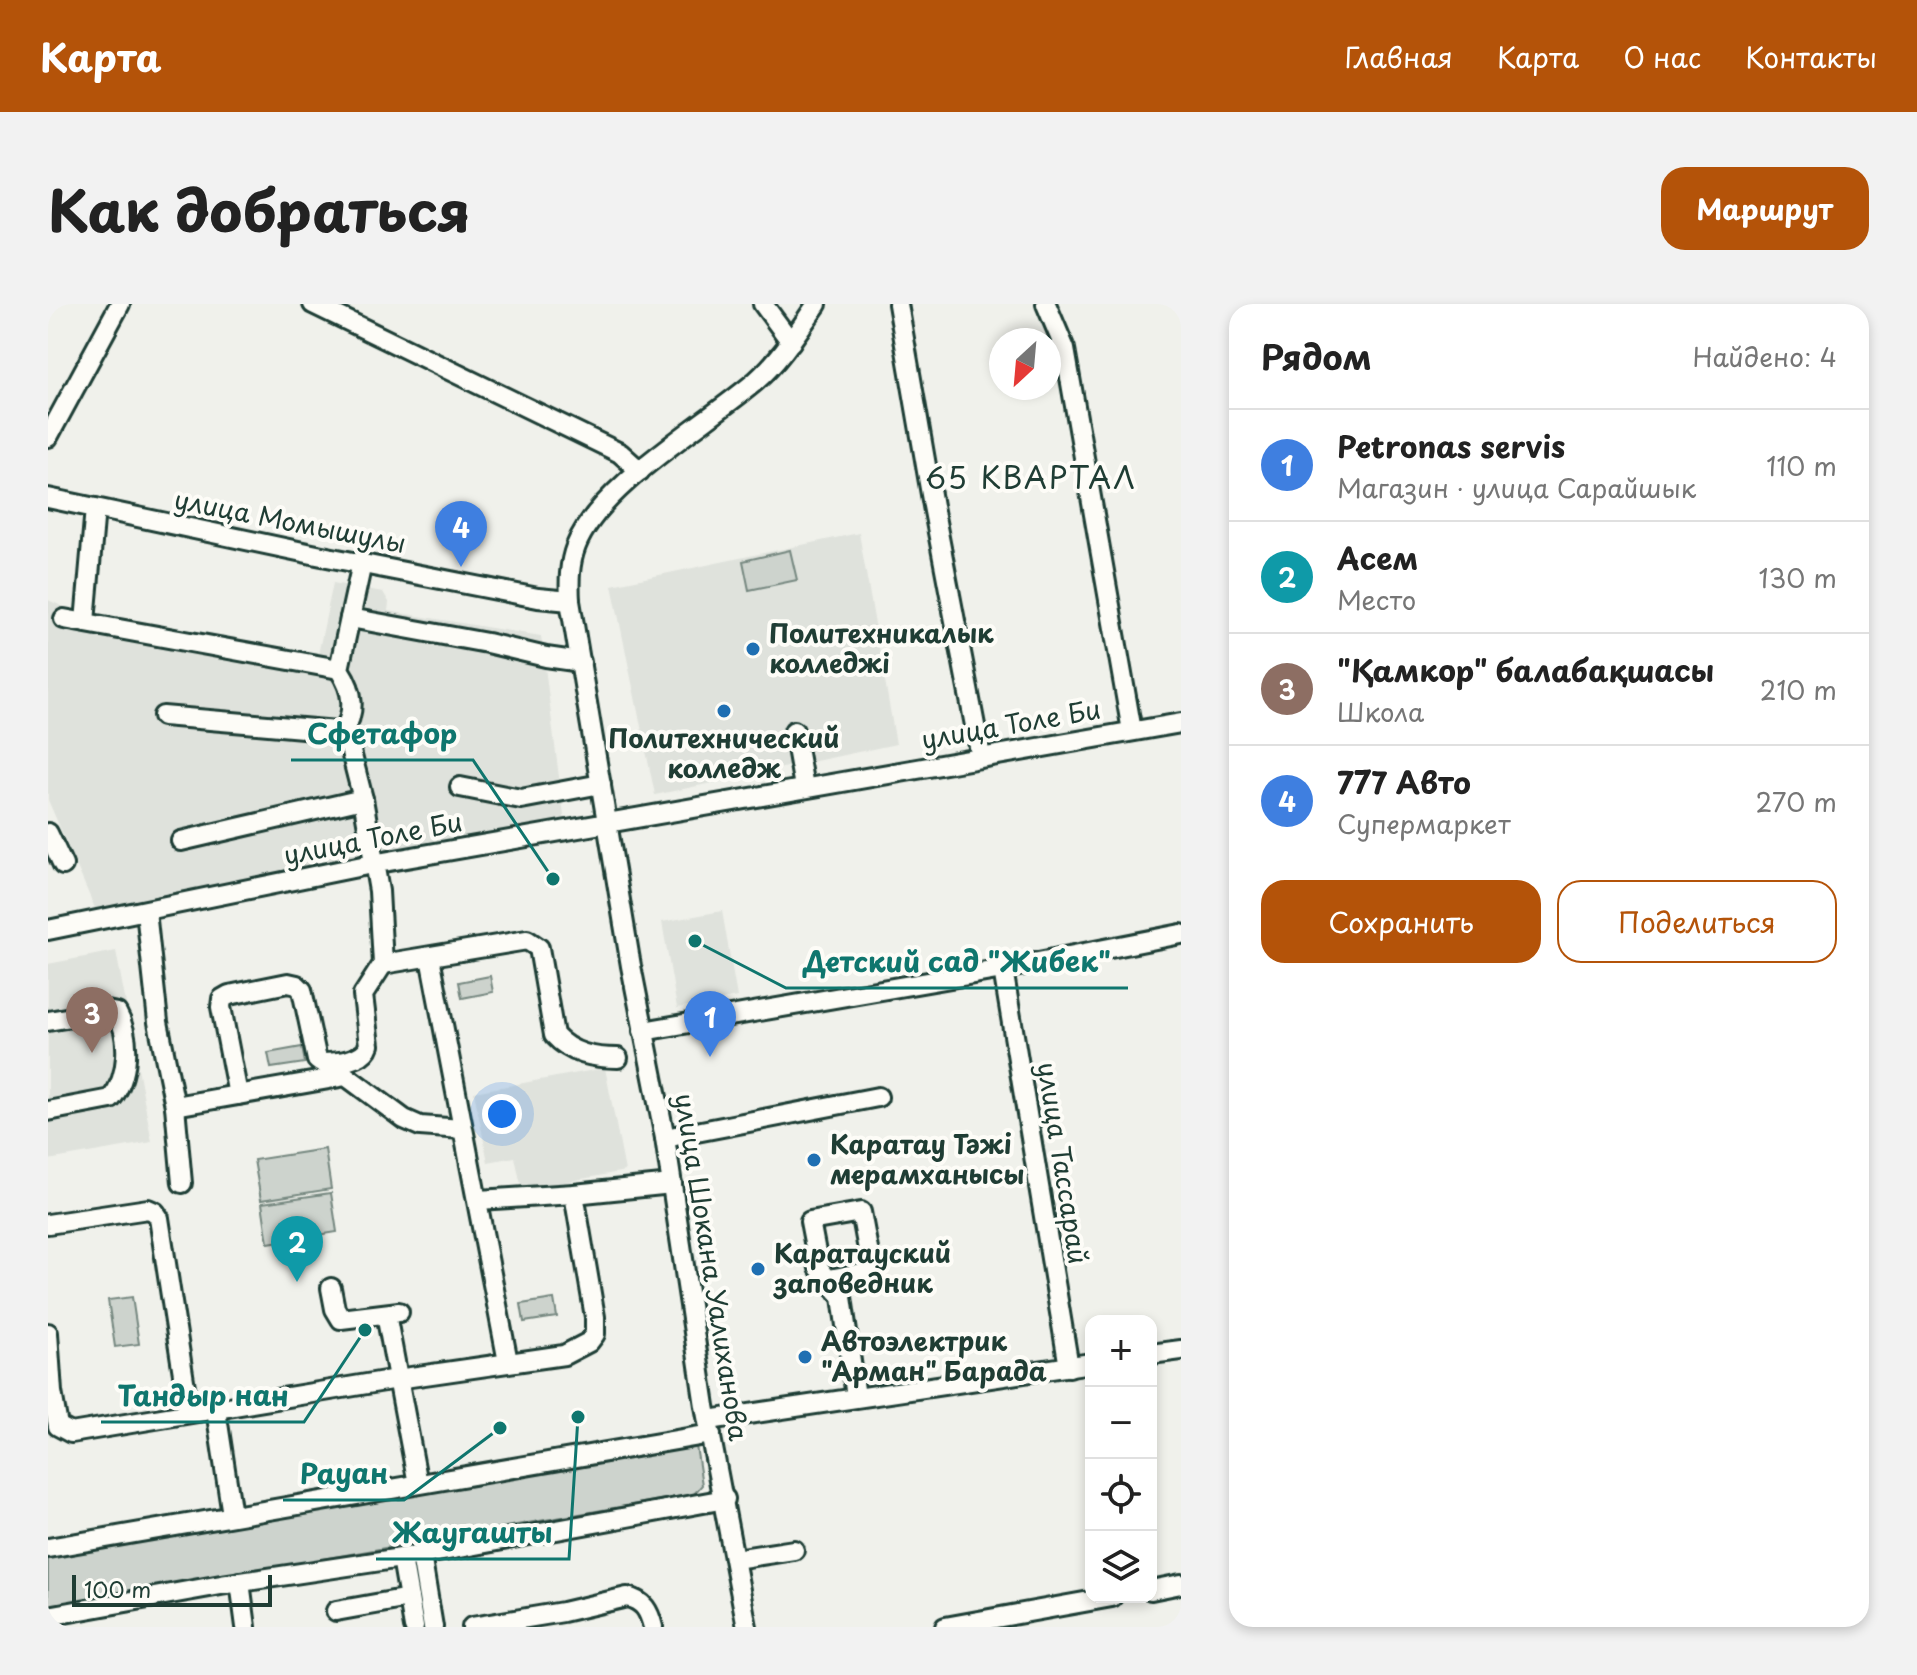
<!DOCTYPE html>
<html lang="ru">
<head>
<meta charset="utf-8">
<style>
  :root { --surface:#fff; --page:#f2f2f2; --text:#222; --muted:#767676; --line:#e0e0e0; --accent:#b45309 }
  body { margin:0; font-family:"Playpen Sans",sans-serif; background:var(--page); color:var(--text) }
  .controls { position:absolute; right:24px; bottom:24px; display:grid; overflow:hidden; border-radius:16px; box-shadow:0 4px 12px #0003 }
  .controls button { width:72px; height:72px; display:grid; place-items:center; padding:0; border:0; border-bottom:2px solid var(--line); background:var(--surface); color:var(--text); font:40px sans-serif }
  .compass { position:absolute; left:941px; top:24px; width:72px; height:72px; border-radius:50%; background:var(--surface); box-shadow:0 4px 12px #0003; rotate:206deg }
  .scale { position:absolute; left:24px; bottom:20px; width:200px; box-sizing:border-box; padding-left:8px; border:4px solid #1f3d34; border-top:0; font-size:22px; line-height:28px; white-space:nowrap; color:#1f3d34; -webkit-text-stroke:6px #fdfcf7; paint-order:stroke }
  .you { position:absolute; left:454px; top:810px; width:28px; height:28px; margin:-20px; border:6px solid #fff; border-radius:50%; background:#1a73e8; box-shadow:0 0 0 12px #1a73e833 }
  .badge { display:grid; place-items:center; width:52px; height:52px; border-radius:50%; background:var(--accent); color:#fff; font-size:26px; font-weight:700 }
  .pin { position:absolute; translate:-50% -66px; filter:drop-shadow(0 2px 4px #0008) }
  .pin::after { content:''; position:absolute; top:42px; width:28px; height:24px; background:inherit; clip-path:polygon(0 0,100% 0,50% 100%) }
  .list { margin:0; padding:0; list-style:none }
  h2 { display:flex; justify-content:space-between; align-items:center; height:104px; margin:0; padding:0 32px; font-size:34px }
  h2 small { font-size:26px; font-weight:400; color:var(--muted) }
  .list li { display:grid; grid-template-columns:52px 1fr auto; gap:24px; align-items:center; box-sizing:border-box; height:112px; padding:0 32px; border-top:2px solid var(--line) }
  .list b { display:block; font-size:30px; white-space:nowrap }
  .list p { margin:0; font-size:26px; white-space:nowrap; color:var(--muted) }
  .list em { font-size:26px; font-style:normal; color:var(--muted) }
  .actions { display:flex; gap:16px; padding:24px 32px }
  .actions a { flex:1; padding:18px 0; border:2px solid var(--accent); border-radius:24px; text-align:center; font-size:28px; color:var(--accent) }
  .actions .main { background:var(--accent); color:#fff }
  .icon { flex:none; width:44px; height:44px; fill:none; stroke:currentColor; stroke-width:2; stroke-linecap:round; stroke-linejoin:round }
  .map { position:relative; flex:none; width:1133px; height:1323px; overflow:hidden; border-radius:24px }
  header { display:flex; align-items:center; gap:48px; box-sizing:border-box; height:112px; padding:0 40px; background:var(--accent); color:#fff }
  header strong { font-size:38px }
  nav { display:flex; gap:44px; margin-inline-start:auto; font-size:28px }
  .intro { display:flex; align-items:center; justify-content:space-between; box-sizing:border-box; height:192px; padding:0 48px }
  h1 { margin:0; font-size:56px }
  .button { padding:20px 36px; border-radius:24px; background:var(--accent); color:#fff; font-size:28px; font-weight:700 }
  main { display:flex; gap:48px; padding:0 48px }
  aside { flex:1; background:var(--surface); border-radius:24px; box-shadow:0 4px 12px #0003 }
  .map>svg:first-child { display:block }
  .built { fill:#dfe2dc }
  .green { fill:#cdd3cd; stroke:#768880; stroke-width:2 }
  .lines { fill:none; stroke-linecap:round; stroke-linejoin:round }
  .minor-casing { stroke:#1f3d34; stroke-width:24 }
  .minor { stroke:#fdfcf7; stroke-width:18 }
  .poi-dot { fill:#1f6fb2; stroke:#fdfcf7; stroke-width:3 }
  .labels { text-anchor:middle; stroke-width:8; stroke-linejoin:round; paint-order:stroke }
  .street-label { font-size:26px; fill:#1f3d34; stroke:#fdfcf7 }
  .poi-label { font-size:26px; font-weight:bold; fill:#1f3d34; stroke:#fdfcf7; text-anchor:start }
  .quarter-label { font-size:30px; letter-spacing:2px; fill:#1f3d34; stroke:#fdfcf7 }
  .leader { fill:none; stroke:#0f766e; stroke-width:3 }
  .callout-dot { fill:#0f766e; stroke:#fdfcf7; stroke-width:3 }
  .callout-label { font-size:28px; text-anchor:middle; font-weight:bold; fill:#0f766e; stroke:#fdfcf7; stroke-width:8; stroke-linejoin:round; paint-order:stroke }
</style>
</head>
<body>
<header>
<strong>Карта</strong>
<nav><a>Главная</a><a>Карта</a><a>О нас</a><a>Контакты</a></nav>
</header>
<div class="intro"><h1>Как добраться</h1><a class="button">Маршрут</a></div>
<main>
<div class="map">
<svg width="1133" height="1323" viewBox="0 0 1133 1323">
  <rect width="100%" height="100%" fill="#f0f1eb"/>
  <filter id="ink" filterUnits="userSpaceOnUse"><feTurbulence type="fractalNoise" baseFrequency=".0125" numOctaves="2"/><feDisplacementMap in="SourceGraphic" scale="16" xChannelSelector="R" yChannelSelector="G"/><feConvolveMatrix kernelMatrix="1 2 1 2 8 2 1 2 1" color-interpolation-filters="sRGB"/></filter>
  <g filter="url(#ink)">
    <!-- built -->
    <g class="built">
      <polygon points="811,229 848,440 607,491 564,281"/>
      <polygon points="285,279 335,288 341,298 340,307 493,332 517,520 49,609 0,496 0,296 46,316 268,360"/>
      <polygon points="674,607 689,693 629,704 614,618"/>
      <polygon points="68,647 104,838 0,856 0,660"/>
      <polygon points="557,764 577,867 474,886 467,853 440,858 426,788"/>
    </g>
    <!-- green -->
    <g class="green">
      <polygon points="742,246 749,276 701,286 695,257"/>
      <polygon points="442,672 445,688 414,694 411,678"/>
      <polygon points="254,743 257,759 223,764 220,749"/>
      <polygon points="277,845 283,885 213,896 206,856"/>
      <polygon points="283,889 289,928 220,939 214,899"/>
      <polygon points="84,993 91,1040 67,1043 60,996"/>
      <polygon points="506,995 509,1013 476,1018 473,1000"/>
      <polygon points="635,1135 648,1142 654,1181 646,1190 0,1303 0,1249"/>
    </g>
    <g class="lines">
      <defs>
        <g id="minor">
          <polyline points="265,0 572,149 592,167"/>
          <polyline points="715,0 743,38"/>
          <polyline points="850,0 885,202 933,453"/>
          <polyline points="998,0 1017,45 1084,427"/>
          <polyline points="0,133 72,0"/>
          <polyline points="0,194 269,251 490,294 522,297"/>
          <polyline points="302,314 439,339 498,353 533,358"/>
          <polyline points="16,315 291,365"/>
          <polyline points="37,318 47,204"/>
          <path d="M 115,412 L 289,427 L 300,436 L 315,495 L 331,587 L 335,660 L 315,691 L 321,741 C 316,757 288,759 273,759 L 269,756 L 254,686 L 249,681 L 240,679 L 181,691 L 174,695 L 173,703 L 190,791"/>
          <polyline points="746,427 756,483"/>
          <path d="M 294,429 C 309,408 305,386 291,365 L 314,259"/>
          <polyline points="412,483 473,495 553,480"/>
          <polyline points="0,529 15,561"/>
          <polyline points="133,537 315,495"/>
          <polyline points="98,607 110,718 127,802 134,879"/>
          <polyline points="0,626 324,560 1133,419"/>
          <polyline points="382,653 460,1058"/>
          <path d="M 335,660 L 479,636 L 491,644 L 506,731 C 523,750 546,754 570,754"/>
          <polyline points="955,665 1021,1063"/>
          <path d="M 0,717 L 59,707 L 69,709 C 83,734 81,773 63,795 L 0,807"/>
          <polyline points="595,727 955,665 1133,630"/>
          <polyline points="127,802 298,772 356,815 372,822 414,825"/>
          <polyline points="617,834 830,793"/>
          <polyline points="430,896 526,890 624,880"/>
          <polyline points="0,920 100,905 107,908 111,914 141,1109"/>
          <polyline points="781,975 824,967 813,908 762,917 771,964 794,993 808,1093"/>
          <polyline points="283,984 287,1005 293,1015 351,1008"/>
          <polyline points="338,1010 370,1180"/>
          <polyline points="0,1029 4,1088 10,1122 23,1129 349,1075 516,1051 541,1038 547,1030 547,1013 526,890"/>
          <polyline points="1103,1050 1133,1046"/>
          <polyline points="168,1106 184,1211"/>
          <polyline points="661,1116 1043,1059"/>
          <polyline points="0,1244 663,1130"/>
          <polyline points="373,1251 385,1323"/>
          <polyline points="354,1254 366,1323"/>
          <polyline points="687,1255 746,1246"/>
          <polyline points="192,1278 198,1323"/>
          <polyline points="1103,1286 1133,1280"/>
          <polyline points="288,1307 361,1294"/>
          <polyline points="0,1312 173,1281 373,1251 677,1195"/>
          <path d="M 424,1323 L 515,1308 L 579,1293 C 596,1297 601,1307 605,1323"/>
          <path d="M 699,1323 L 657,1102 L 617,834 L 583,662 L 522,297 C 521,278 521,260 528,242 C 551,182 658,120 708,77 C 733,55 750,27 769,0"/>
          <polyline points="897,1323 1064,1293"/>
        </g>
      </defs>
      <!-- minor casing -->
      <use href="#minor" class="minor-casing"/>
      <!-- minor -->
      <use href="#minor" class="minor"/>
    </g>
  </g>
  <!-- markers -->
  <g class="poi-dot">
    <circle cx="705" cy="345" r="8"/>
    <circle cx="676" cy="407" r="8"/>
    <circle cx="766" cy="856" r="8"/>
    <circle cx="710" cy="965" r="8"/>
    <circle cx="757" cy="1053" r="8"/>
  </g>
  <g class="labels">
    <!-- street labels -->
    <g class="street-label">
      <text transform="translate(242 218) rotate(11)" y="9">улица Момышулы</text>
      <text transform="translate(963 421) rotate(-10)" y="9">улица Толе Би</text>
      <text transform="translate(325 535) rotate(-11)" y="9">улица Толе Би</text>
      <text transform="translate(1014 859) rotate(81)" y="9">улица Тассарай</text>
      <text transform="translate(663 963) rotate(81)" y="9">улица Шокана Уалиханова</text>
    </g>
    <!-- poi labels -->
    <g class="poi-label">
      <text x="721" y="339">Политехникалык<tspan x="721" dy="30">колледжі</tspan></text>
      <text x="676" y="444" text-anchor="middle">Политехнический<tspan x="676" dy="30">колледж</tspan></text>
      <text x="782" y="850">Каратау Тәжі<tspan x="782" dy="30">мерамханысы</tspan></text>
      <text x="726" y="959">Каратауский<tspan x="726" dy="30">заповедник</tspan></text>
      <text x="773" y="1047">Автоэлектрик<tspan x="773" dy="30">"Арман" Барада</tspan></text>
    </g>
    <!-- quarter labels -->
    <g class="quarter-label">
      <text x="983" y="185">65 КВАРТАЛ</text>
    </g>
  </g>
  <!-- callouts -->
  <path class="leader" d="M505 575L425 456H243M647 637L738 684H1080M317 1026L256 1118H53M452 1124L356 1196H235M530 1113L521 1255H328"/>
  <g class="callout-dot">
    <circle cx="505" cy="575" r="8"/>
    <circle cx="647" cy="637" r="8"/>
    <circle cx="317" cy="1026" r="8"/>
    <circle cx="452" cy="1124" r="8"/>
    <circle cx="530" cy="1113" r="8"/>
  </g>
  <g class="callout-label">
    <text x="334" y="440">Сфетафор</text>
    <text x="909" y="668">Детский сад "Жибек"</text>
    <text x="155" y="1102">Тандыр нан</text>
    <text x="296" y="1180">Рауан</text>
    <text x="424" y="1239">Жаугашты</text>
  </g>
</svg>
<div class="controls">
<button>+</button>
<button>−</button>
<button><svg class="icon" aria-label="locate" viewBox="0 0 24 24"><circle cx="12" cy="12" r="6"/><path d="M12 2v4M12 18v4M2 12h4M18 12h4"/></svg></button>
<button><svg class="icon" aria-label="layers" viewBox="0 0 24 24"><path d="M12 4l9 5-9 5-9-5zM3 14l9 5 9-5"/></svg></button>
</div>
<svg class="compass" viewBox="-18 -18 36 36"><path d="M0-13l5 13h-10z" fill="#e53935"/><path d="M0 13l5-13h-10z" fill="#767676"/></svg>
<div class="scale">100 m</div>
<div class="you"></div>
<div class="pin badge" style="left:662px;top:753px;background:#3f7fe0">1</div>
<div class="pin badge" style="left:249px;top:978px;background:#0f9aa8">2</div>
<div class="pin badge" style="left:44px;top:749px;background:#8d6e63">3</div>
<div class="pin badge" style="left:413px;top:263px;background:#3f7fe0">4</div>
</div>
<aside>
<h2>Рядом<small>Найдено: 4</small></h2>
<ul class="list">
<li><span class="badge" style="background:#3f7fe0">1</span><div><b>Petronas servis</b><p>Магазин · улица Сарайшык</p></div><em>110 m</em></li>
<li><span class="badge" style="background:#0f9aa8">2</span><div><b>Асем</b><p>Место</p></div><em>130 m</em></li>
<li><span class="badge" style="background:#8d6e63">3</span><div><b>&quot;Қамкор&quot; балабақшасы</b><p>Школа</p></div><em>210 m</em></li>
<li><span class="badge" style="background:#3f7fe0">4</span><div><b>777 Авто</b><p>Супермаркет</p></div><em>270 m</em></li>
</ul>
<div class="actions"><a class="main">Сохранить</a><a>Поделиться</a></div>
</aside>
</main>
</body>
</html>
